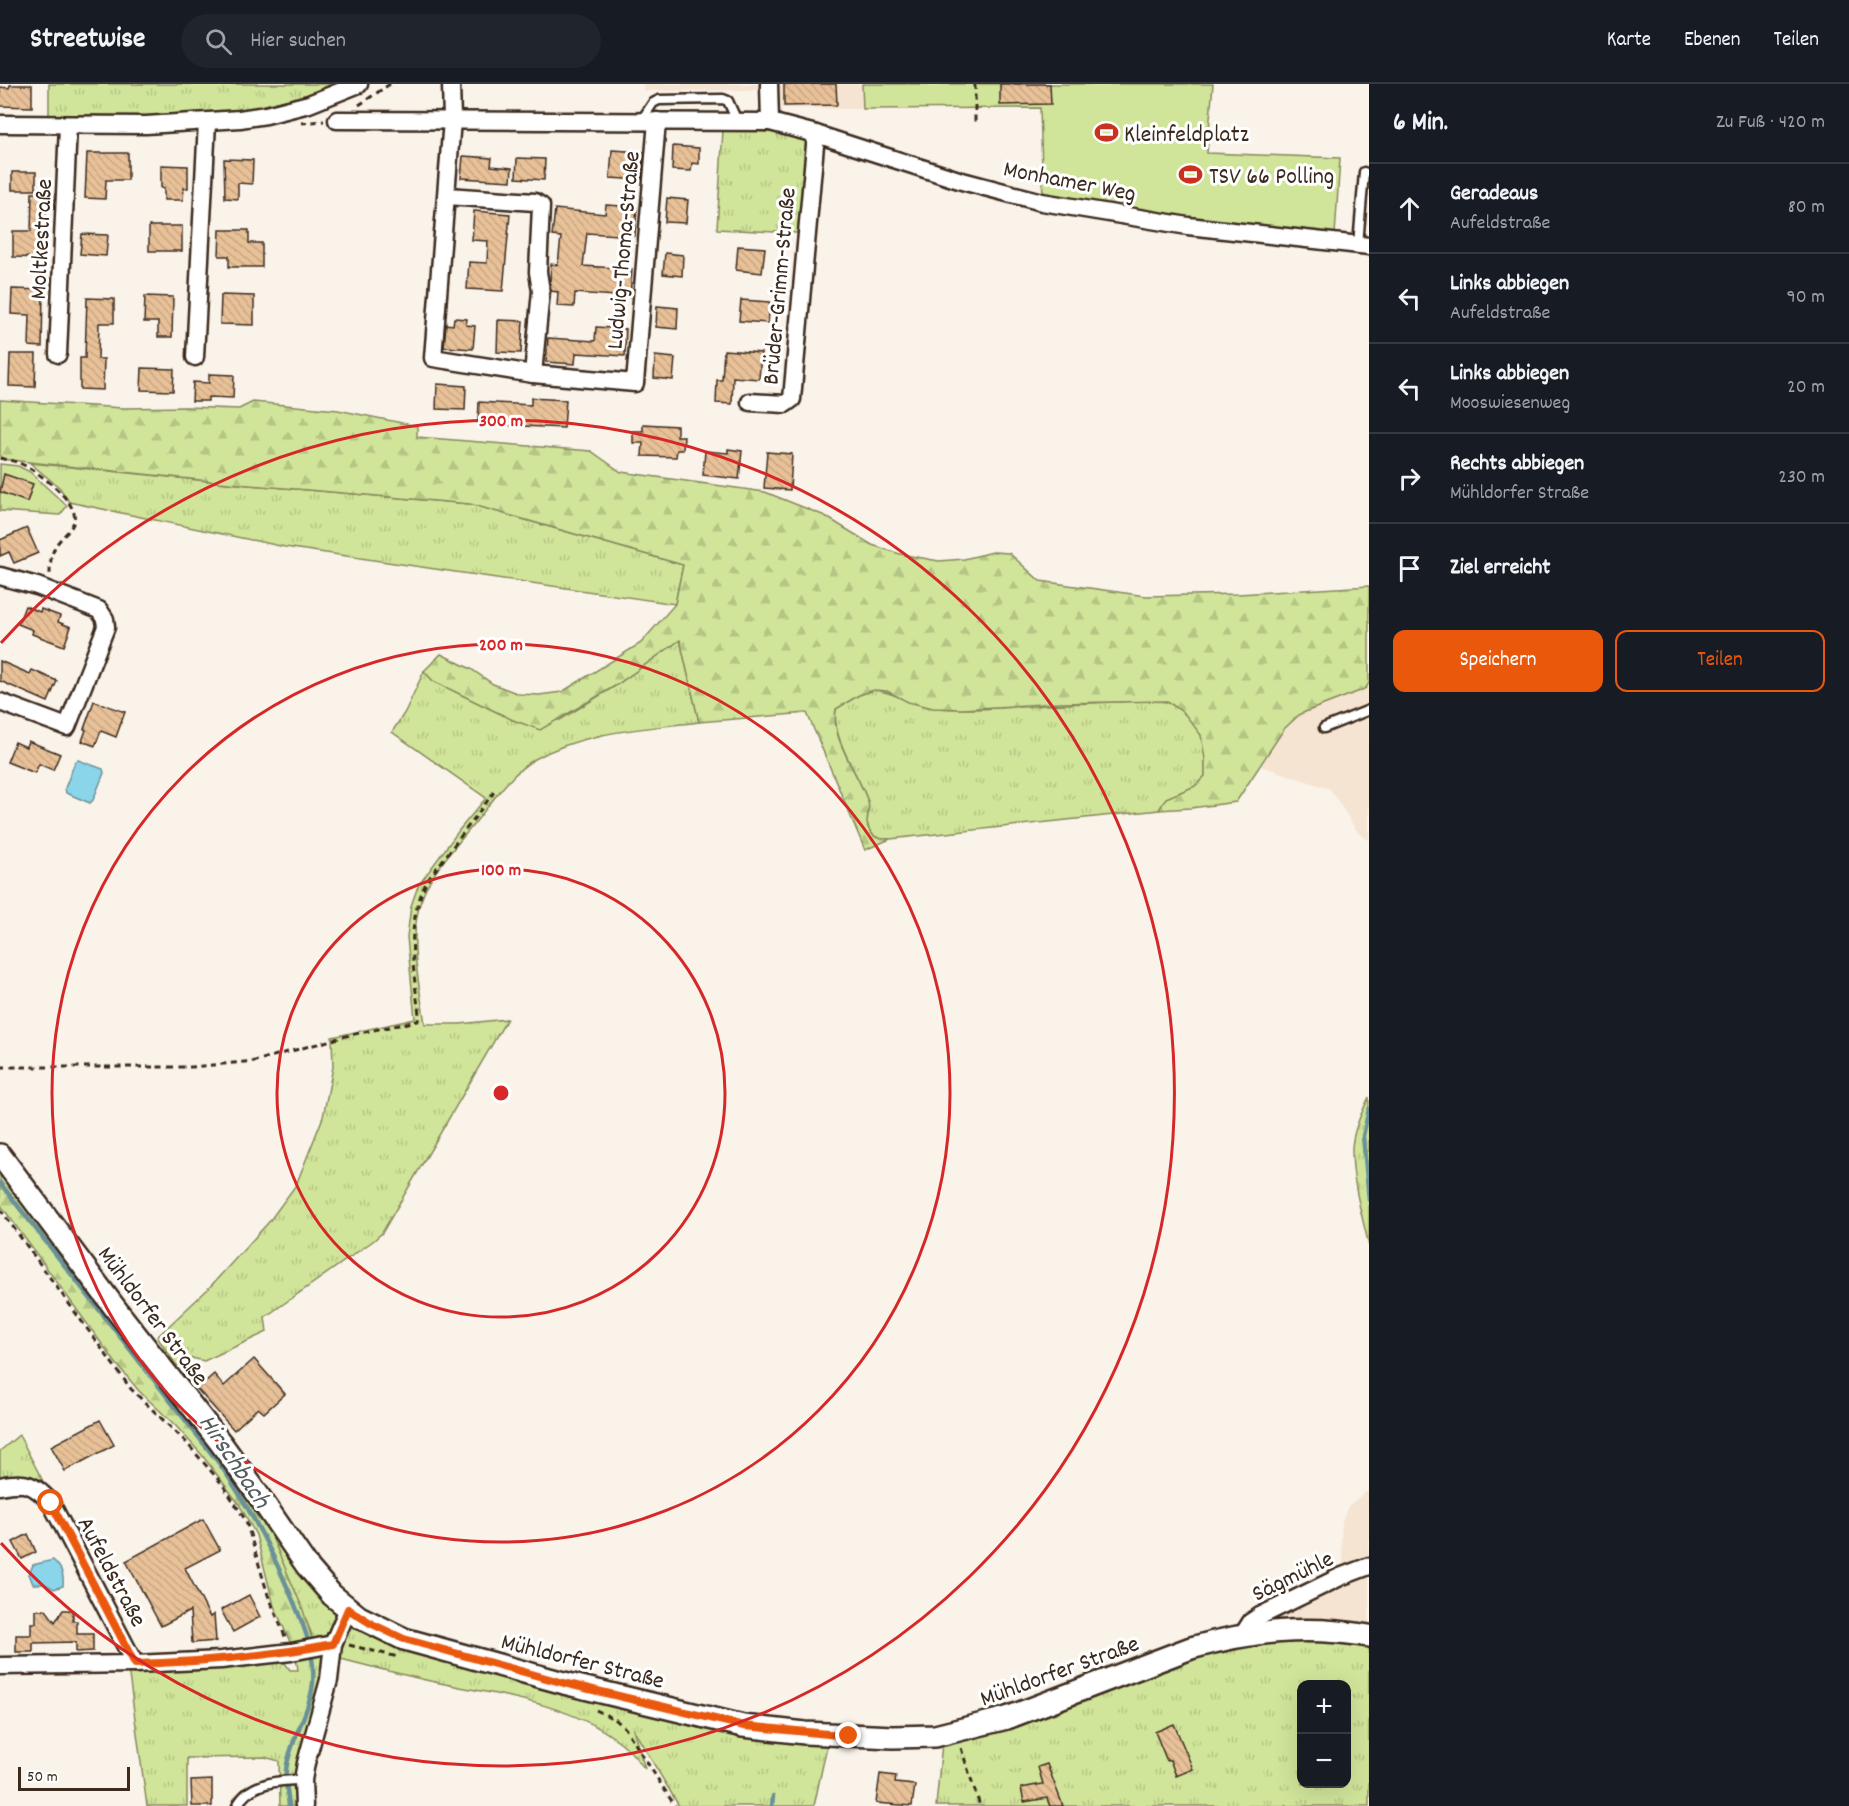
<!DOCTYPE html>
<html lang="de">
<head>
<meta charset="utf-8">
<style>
  :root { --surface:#171b24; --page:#20242c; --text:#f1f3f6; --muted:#9ea1a6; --line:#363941; --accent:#ea580c }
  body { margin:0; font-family:Dekko,sans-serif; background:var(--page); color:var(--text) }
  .controls { position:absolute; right:18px; bottom:18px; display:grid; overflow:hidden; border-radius:12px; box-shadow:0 6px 24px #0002 }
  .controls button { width:54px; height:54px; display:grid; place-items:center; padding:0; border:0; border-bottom:2px solid var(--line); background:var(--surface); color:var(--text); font:30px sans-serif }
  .scale { position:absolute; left:18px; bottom:15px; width:112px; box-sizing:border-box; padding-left:6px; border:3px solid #3b2a1e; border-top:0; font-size:16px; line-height:21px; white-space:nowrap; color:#3b2a1e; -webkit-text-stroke:4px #fff; paint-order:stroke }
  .stop { position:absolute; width:18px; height:18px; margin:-14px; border:4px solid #ea580c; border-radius:50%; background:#fff }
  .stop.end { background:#ea580c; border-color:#fff; box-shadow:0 2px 6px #0008 }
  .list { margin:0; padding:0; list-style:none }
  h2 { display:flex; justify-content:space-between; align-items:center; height:78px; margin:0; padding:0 24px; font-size:26px }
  h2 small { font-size:20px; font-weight:400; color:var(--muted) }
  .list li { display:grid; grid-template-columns:39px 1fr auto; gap:18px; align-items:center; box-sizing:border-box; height:90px; padding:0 24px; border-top:2px solid var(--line) }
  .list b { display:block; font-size:22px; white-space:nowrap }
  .list p { margin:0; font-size:20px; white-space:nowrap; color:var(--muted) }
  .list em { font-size:20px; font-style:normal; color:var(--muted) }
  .actions { display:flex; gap:12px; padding:18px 24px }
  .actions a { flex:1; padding:14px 0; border:2px solid var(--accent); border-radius:12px; text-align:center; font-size:21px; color:var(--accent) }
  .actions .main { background:var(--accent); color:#fff }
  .icon { flex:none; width:33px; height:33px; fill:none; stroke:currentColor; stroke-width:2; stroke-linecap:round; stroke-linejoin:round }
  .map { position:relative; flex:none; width:1369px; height:1722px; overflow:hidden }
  header { display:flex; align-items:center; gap:36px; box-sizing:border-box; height:84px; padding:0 30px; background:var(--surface); border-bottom:2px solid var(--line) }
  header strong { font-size:28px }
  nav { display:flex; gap:33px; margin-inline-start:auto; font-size:21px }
  .search { width:420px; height:54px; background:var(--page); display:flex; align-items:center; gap:15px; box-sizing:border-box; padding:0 21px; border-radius:33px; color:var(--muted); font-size:22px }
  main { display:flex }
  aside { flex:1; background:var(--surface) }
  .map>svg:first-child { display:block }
  .built { fill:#f5e4d1 }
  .grass { fill:url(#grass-tufts); stroke:#86885c; stroke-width:1.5; fill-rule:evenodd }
  .forest { fill:url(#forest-firs); stroke:#86885c; stroke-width:1.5 }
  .park { fill:#d0e59a; stroke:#86885c; stroke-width:1.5 }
  .water { fill:#8ad5ea; stroke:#6a9198; stroke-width:1.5 }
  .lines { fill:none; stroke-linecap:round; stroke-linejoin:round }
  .stream { stroke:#6a9198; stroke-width:4.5 }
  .building { fill:url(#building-back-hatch); stroke:#3b2a1e; stroke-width:1.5 }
  .service-casing { stroke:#3b2a1e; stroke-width:13 }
  .minor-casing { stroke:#3b2a1e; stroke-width:21 }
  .tertiary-casing { stroke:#3b2a1e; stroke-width:26 }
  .path { stroke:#3b2a1e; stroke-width:3; stroke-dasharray:6 4.5; stroke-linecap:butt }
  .service { stroke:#fff; stroke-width:8 }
  .minor { stroke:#fff; stroke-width:16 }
  .tertiary { stroke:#fff; stroke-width:21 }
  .route { stroke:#ea580c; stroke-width:8 }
  .ring { fill:none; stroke:#d62828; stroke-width:3 }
  .labels { text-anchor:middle; stroke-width:6; stroke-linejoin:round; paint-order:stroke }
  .poi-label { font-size:24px; fill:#3b2a1e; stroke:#fff; text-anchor:start }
  .street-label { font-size:24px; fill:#3b2a1e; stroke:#fff }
  .water-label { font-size:26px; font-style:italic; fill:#535d5b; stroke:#fff }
  .centre { fill:#d62828; stroke:#fff; stroke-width:3 }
  .ring-label { font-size:18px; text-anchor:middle; font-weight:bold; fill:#d62828; stroke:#fff; stroke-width:6; stroke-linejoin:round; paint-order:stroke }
</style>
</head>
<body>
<header>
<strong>Streetwise</strong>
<div class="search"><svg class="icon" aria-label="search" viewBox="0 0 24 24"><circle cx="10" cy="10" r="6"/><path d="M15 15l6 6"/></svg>Hier suchen</div>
<nav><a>Karte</a><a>Ebenen</a><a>Teilen</a></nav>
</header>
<main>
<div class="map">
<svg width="1369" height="1722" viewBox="0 0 1369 1722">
  <defs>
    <pattern id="grass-tufts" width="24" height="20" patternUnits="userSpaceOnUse" patternTransform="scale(1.5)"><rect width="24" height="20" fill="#d0e59a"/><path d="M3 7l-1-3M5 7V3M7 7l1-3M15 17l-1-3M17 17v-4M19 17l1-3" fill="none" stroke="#b4c584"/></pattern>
    <pattern id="forest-firs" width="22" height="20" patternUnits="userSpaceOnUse" patternTransform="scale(1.5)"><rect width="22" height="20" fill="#d0e59a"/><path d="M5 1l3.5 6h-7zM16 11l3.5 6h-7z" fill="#b4c584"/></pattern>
    <pattern id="building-back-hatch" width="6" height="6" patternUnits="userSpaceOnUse" patternTransform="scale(1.5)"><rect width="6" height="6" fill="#e8c198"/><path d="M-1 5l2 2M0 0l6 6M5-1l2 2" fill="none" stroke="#c8a683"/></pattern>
  </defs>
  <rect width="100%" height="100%" fill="#faf3ea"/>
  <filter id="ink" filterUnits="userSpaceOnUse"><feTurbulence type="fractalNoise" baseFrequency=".0167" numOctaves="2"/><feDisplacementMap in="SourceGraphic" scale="12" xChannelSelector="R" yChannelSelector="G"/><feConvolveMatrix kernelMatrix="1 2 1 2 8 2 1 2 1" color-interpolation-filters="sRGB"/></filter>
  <g filter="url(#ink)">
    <!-- built -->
    <g class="built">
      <polygon points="643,0 765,0 765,6 643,7"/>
      <polygon points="778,0 862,0 863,25 778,24"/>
      <polygon points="1369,598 1369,756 1359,750 1330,705 1261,682 1284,645 1301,630 1360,607 1366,604"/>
      <polygon points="1369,1407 1369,1544 1256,1542 1344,1488 1341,1455 1342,1437 1348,1422 1363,1410"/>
    </g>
    <!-- grass -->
    <g class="grass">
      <polygon points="49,0 344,0 311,13 252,27 203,32 85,36 49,33"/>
      <polygon points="723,45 797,50 805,56 807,69 797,149 717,145"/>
      <polygon points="30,379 238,400 470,420 683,481 675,520 285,463 69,418 60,404"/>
      <polygon points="0,380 18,382 30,388 67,422 60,431 0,427"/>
      <path d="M 680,556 L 699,638 C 645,645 584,647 535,675 C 512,688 494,715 478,735 C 461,757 435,783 424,809 C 406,849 419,898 425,940 L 460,940 L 507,935 L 382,1149 L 373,1157 L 265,1233 L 267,1248 L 204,1277 L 192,1274 L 177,1282 L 157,1253 L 208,1205 L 268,1139 L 296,1101 L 323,1033 L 333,983 L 332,953 L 415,935 L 407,853 L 411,822 L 418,802 L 460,745 L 486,714 L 392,648 L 405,628 L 424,587 L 433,597 L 513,636 L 560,636 L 615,602 Z"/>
      <path d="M 874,606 C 896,608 912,622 935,624 C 987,628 1040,620 1092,619 C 1105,619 1161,614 1169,619 C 1181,625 1196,639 1201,651 C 1206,663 1205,680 1205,692 L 1196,702 L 1166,714 L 1159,726 L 890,755 C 883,755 876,755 872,750 C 862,738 871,729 868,718 C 859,690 831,656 836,625 L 859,611 Z"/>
      <path d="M 1369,1013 L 1369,1162 C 1362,1132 1352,1097 1352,1066 C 1352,1048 1362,1028 1369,1013 Z"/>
      <polygon points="19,1351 46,1403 0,1395 0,1367"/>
      <path d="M 261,1428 L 352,1538 L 828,1657 L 814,1722 L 679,1722 L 633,1645 L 645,1685 C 637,1676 630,1665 620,1658 C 567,1617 494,1611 430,1597 C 399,1590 368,1582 337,1574 L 299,1722 L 280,1722 L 279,1677 L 265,1673 L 187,1674 L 187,1722 L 147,1722 L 128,1584 L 282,1575 L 290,1586 L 298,1586 L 296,1573 L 312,1551 Z"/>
      <path d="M 1278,1553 L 1369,1559 L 1369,1722 L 1063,1722 L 1053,1698 L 1021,1704 L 1025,1718 L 1047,1714 L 1050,1722 L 936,1722 L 942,1659 L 1206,1567 ZM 1302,1600 L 1346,1600 L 1346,1700 L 1302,1700 Z"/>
    </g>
    <!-- forest -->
    <g class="forest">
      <path d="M 0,316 L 123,324 L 186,323 L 239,325 L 253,318 L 338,326 L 417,342 L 417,353 L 591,367 L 621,388 L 765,408 L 825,432 L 872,461 L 900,470 L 939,477 L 964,475 L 993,468 L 1009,469 L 1040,497 L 1146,512 L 1239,510 L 1369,502 L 1369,599 L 1366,604 L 1360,607 L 1300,630 L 1284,645 L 1236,718 L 1191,724 L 1159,726 L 1166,714 L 1195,702 L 1205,692 L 1205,675 L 1201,651 L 1184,629 L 1167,617 L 1060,619 L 962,625 L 933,624 L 908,618 L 887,607 L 874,606 L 859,611 L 836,625 C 830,656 859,690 868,718 C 871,729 862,738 872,750 C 876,755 883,755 890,755 L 865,766 L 807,629 L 699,638 L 680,556 L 615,602 L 540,646 L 513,636 L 433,597 L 424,587 L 441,570 L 471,585 L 493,600 L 519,610 L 539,611 L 562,608 L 641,559 L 675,520 L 683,481 L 470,420 L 238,400 L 0,375 Z"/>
      <polygon points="0,1081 261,1428 302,1523 313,1558 291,1560 274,1522 256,1451 239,1420 202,1371 175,1341 139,1307 115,1278 0,1120"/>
    </g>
    <!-- park -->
    <polygon class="park" points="862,0 1213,0 1207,69 1340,74 1335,151 1191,136 1043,115 1040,24 863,25"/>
    <!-- water -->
    <g class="water">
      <polygon points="78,676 103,685 104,689 93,716 90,719 66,709 65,704 75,678"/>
      <path d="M 53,1476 C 62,1484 64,1491 63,1502 L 54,1505 L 45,1500 L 33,1500 L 29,1490 L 33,1481 Z"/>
    </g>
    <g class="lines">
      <!-- stream -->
      <g class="stream">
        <polyline points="1369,1025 1363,1052 1369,1116"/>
        <path d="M 0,1099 L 219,1379 C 247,1419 269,1461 289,1507 C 301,1535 316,1567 313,1599 C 310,1629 290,1655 286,1686 C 285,1697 288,1711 289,1722"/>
        <polyline points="772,1722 773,1712"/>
      </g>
    </g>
    <!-- building -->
    <g class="building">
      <polygon points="784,0 836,0 837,21 784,22"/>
      <polygon points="1000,0 1050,0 1051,20 1000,21"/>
      <polygon points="10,1 32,1 32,23 0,22 0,3 9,4"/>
      <polygon points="673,62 699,64 699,80 692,79 691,87 672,86"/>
      <polygon points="612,66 643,68 641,96 610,94"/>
      <polygon points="87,69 128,69 128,96 106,96 105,115 85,114"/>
      <polygon points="463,72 492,74 491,82 512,84 511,97 461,94"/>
      <polygon points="517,74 545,75 544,96 516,94"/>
      <polygon points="224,75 253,76 252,100 238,99 238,115 225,114"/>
      <polygon points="161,81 188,82 188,104 184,104 183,116 164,116 164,104 161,104"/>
      <rect x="12" y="88" width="24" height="18"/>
      <polygon points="32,109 47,109 46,131 43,131 42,174 13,173 13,147 31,147"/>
      <polygon points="667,114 688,116 686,139 665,138"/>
      <polygon points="606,121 637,123 635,152 587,149 583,182 632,185 630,213 575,209 574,223 557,222 558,208 551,207 550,198 551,180 558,181 561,153 552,152 555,125 605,130"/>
      <polygon points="474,127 510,130 503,207 467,205 469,178 487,179 488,157 472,156"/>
      <rect x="149" y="142" width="33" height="25"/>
      <polygon points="220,146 249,146 249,159 262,159 262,183 229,183 229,172 219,172"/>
      <polygon points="82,150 108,151 106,172 80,170"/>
      <polygon points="738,162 765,164 762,189 736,186"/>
      <polygon points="665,169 683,171 682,192 663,190"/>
      <polygon points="12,205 43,206 42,263 29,262 30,231 11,230"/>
      <polygon points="221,211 254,212 254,241 220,240"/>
      <polygon points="145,212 173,213 172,253 158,253 158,238 144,238"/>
      <polygon points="87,214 114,215 114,239 99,239 98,275 104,275 103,306 80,305 80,274 85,274"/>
      <polygon points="741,216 770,218 768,239 739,237"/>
      <polygon points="657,222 678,224 677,245 656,243"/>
      <polygon points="454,234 467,235 466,241 475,242 473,265 444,263 446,240 453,241"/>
      <polygon points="498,236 523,237 521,269 497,268"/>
      <polygon points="596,243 626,245 625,272 576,269 575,280 546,278 548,254 595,257"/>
      <polygon points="724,266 761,269 759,295 733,293 732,320 716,319 717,296 722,296"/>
      <polygon points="10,270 36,270 35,303 9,302"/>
      <polygon points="655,272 675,274 673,296 654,294"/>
      <polygon points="142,284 174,285 173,307 141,306"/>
      <polygon points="209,290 234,291 233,314 208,313 208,317 192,317 193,298 209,299"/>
      <polygon points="437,300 466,302 465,326 436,325"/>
      <polygon points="531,314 566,316 564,344 478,340 479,318 531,321"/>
      <polygon points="643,340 677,342 677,352 684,352 683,366 677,366 676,373 642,372 643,359 633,359 633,347 643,347"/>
      <polygon points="728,365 742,367 739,395 703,391 705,367 728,369"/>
      <polygon points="767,368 792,370 790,406 764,404"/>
      <polygon points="4,390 33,400 27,418 0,408"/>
      <polygon points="27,444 38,469 14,479 9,468 0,472 0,456"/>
      <polygon points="25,522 40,528 41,525 60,532 58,538 71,543 64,562 32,550 33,546 18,540"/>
      <polygon points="0,577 30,590 32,586 57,597 48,618 0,597"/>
      <polygon points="94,617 125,628 116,653 101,647 95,662 82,657 86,646 84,645"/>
      <polygon points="28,657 60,670 53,686 39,680 35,689 7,678 15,658 26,663"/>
      <polygon points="254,1275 285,1310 264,1329 258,1324 234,1346 197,1305 214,1290 224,1302"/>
      <polygon points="100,1336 114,1361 65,1387 51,1362"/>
      <polygon points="203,1435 220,1466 185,1484 210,1533 214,1530 216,1557 192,1559 190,1527 161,1542 126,1477"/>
      <polygon points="28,1450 36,1468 22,1475 13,1458"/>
      <polygon points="249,1511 260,1533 233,1548 221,1526"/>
      <polygon points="36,1526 46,1526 55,1538 63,1526 73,1526 73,1537 77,1537 77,1550 93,1550 93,1567 76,1568 76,1558 33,1559 33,1568 16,1568 16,1551 31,1551 31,1539 36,1539"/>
      <polygon points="1174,1640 1193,1685 1176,1692 1170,1676 1167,1677 1155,1648"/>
      <polygon points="1047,1680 1063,1722 1050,1722 1047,1714 1024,1718 1021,1704 1043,1700 1038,1683"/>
      <polygon points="880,1690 896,1692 895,1699 915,1701 912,1722 876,1719"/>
      <polygon points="212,1696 212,1722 192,1722 191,1697"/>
    </g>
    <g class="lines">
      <defs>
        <g id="service">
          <polyline points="641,37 653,19 659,16 723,15 728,17 737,37"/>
          <polyline points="1358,161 1364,88"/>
          <polyline points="1324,644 1369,626"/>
          <path d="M 237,1722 C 249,1698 280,1696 303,1696"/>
        </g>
        <g id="minor">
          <polyline points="451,0 452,36 433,274 533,290 635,299 657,37"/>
          <polyline points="769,0 770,38"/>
          <polyline points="337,36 770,38 816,50 962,97 1042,118 1188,142 1369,162"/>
          <polyline points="0,40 146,41 240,35 266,31 309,20 359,0"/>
          <polyline points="447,112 535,118 541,122 538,188 541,207 533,290"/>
          <polyline points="58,270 68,41"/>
          <polyline points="195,273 207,38"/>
          <polyline points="750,318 785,320 792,315 816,50"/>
          <polyline points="0,492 37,502 99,526 105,535 106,543 67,643 0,618"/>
          <path d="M 0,1402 C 25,1397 34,1399 51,1419 L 135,1580"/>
          <polyline points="1242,1552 1251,1538 1260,1532 1340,1493 1369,1482"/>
          <polyline points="0,1582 135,1580 221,1576 291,1568 333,1560"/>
          <polyline points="304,1722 303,1696 306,1679 329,1596 333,1560 348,1525"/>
        </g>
        <path id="tertiary" d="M 0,1071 L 118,1228 L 220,1358 L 252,1402 L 307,1482 L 332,1511 L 359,1533 L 404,1555 L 564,1599 L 743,1642 L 805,1649 L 893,1653 L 935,1652 L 1007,1634 L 1191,1564 C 1251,1547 1307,1541 1369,1552"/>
      </defs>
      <!-- service casing -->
      <use href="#service" class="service-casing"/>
      <!-- minor casing -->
      <use href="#minor" class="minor-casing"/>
      <!-- tertiary casing -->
      <use href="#tertiary" class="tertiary-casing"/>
      <!-- path -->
      <g class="path">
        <polyline points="975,0 975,41"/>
        <polyline points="359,21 390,0"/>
        <polyline points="301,39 324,37"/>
        <path d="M 0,374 C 6,376 13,376 19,379 C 34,384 80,418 74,437 C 72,445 65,450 60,456 C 51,466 50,478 50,491"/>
        <path d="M 0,983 L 192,983 L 255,977 L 350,951 L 418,937 L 419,930 C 413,884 405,840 427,797 L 494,708"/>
        <polyline points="0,1125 131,1305 185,1357 223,1401 246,1437 268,1511 286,1555"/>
        <polyline points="349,1561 398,1573"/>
        <polyline points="596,1626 616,1636 625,1644 675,1722"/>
        <polyline points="961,1664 980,1722"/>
      </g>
      <!-- service -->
      <use href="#service" class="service"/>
      <!-- minor -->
      <use href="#minor" class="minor"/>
      <!-- tertiary -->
      <use href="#tertiary" class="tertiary"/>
    </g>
  </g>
  <g class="lines" filter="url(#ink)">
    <!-- route -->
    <path class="route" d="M 51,1419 L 135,1580 C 202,1578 267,1572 333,1560 L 348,1525 L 372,1540 L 404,1555 L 564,1599 L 744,1642 L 849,1652"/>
  </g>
  <!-- distance rings -->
  <g class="ring">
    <circle cx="501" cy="1009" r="224"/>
    <circle cx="501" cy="1009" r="449"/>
    <path d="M1 559A673 673 0 1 1 1 1459"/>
  </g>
  <!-- icons -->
  <defs>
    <symbol id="stadium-bare" viewBox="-9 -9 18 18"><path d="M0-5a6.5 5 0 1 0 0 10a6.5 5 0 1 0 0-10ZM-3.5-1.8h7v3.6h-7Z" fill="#c8321e" stroke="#fff" stroke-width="2.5" paint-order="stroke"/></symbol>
  </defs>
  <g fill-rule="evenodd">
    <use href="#stadium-bare" x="1090" y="32" width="33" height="33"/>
    <use href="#stadium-bare" x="1174" y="74" width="33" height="33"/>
  </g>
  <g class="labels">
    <!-- poi labels -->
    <g class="poi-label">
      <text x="1124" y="57">Kleinfeldplatz</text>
      <text x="1209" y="99">TSV 66 Polling</text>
    </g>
    <!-- street labels -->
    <g class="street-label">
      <text transform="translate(1070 96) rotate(11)" y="8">Monhamer Weg</text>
      <text transform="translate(40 155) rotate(-87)" y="8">Moltkestraße</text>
      <text transform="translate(622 166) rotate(-85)" y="8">Ludwig-Thoma-Straße</text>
      <text transform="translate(778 202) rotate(-85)" y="8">Brüder-Grimm-Straße</text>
      <text transform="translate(154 1231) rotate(53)" y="8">Mühldorfer Straße</text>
      <text transform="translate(113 1487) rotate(62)" y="8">Aufeldstraße</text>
      <text transform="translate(1292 1491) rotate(-26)" y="8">Sägmühle</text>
      <text transform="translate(583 1576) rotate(14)" y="8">Mühldorfer Straße</text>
      <text transform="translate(1059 1586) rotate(-20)" y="8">Mühldorfer Straße</text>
    </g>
    <!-- water labels -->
    <g class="water-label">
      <text transform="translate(236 1376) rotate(56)" y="9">Hirschbach</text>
    </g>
  </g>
  <circle cx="501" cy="1009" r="9" class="centre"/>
  <g class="ring-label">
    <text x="501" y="342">300 m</text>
    <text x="501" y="566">200 m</text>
    <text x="501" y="791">100 m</text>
  </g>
</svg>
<div class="controls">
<button>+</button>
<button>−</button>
</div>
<div class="scale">50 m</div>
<div class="stop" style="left:51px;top:1419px"></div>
<div class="stop end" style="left:849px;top:1652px"></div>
</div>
<aside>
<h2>6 Min.<small>Zu Fuß · 420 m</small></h2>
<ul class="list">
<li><svg class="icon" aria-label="ahead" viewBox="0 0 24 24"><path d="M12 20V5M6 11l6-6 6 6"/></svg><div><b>Geradeaus</b><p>Aufeldstraße</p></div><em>80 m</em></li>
<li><svg class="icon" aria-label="left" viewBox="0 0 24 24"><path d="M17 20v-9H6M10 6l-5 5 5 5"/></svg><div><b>Links abbiegen</b><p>Aufeldstraße</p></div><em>90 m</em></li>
<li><svg class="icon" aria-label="left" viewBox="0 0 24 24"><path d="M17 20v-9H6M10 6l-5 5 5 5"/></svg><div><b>Links abbiegen</b><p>Mooswiesenweg</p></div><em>20 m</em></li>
<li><svg class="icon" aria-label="right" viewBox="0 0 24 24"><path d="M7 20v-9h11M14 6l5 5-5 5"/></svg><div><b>Rechts abbiegen</b><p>Mühldorfer Straße</p></div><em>230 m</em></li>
<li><svg class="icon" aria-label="arrive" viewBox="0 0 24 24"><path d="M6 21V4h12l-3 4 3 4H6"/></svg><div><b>Ziel erreicht</b></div></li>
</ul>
<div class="actions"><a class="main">Speichern</a><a>Teilen</a></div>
</aside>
</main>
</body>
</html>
